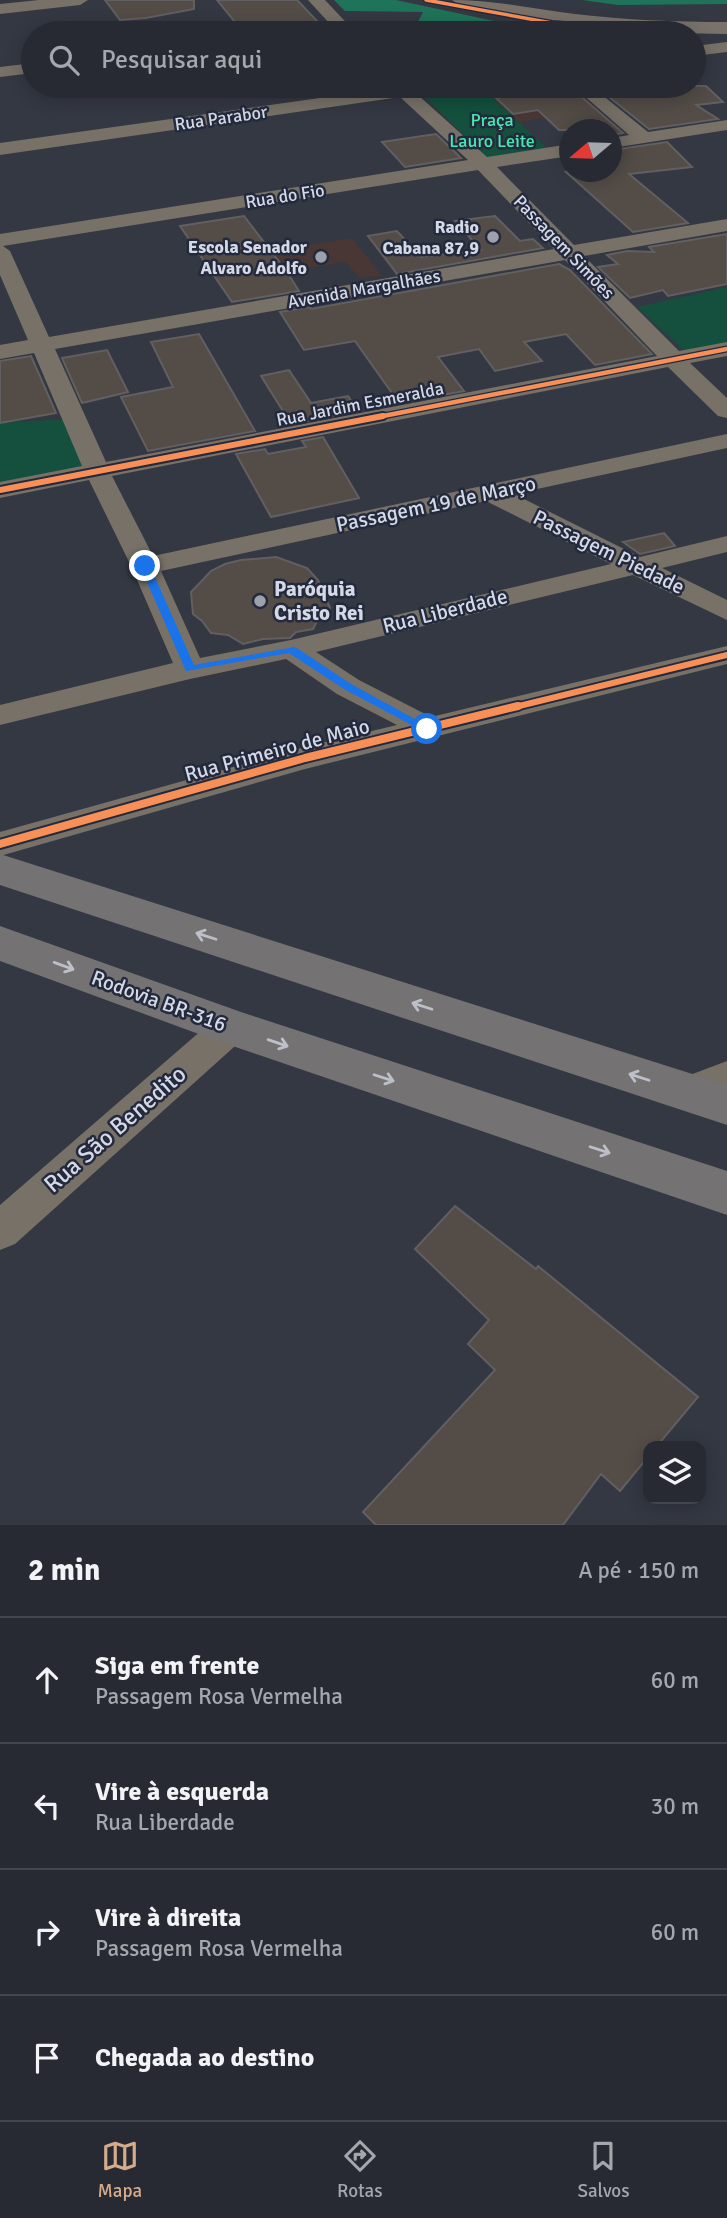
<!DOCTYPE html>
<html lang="pt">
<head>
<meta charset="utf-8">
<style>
  :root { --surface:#272a32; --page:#2f323a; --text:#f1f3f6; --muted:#a4a7ac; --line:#43464d; --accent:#d6ab8b }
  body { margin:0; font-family:Signika,sans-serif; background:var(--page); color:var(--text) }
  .controls { position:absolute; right:21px; bottom:21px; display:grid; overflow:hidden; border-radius:14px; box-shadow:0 4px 18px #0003 }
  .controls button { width:63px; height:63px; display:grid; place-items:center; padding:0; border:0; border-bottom:2px solid var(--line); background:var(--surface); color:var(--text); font:35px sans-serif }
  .compass { position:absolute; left:559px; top:119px; width:63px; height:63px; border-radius:50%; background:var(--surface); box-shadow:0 4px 18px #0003; rotate:251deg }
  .stop { position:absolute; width:21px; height:21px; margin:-16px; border:5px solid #1a73e8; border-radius:50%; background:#fff }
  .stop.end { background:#1a73e8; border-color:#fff; box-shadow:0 2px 7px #0008 }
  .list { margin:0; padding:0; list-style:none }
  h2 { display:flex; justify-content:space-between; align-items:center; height:91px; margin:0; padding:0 28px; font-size:30px }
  h2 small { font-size:23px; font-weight:400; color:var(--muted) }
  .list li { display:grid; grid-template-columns:46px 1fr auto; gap:21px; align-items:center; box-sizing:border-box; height:126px; padding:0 28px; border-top:2px solid var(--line) }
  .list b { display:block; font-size:26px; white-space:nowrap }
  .list p { margin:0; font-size:23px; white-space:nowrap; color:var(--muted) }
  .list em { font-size:23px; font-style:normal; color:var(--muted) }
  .icon { flex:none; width:38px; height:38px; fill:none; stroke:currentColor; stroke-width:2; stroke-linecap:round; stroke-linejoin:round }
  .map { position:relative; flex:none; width:727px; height:1525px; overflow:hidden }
  .search { position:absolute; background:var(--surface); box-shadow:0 4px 18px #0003; left:21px; right:21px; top:21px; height:77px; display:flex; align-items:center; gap:18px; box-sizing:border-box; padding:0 24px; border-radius:38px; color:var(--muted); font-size:26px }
  .sheet { height:595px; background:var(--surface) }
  nav { display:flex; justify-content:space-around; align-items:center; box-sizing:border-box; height:98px; border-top:2px solid var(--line); background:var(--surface); font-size:19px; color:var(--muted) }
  nav a { display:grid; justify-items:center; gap:4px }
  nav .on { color:var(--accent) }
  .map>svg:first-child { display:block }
  .education { fill:#483734 }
  .green { fill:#14503d }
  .forest { fill:#1f7358 }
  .building { fill:#534c47; stroke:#625f61; stroke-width:2 }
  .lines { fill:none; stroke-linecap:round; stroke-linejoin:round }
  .minor { fill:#777168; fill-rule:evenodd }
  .major { fill:#78726b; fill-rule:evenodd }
  .highway { fill:#747272; fill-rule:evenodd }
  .cycleway-far3-casing { stroke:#242a3e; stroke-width:6 }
  .cycleway-far2-casing { stroke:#242a3e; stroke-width:7 }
  .cycleway-far1-casing { stroke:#242a3e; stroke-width:10 }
  .cycleway-casing { stroke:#242a3e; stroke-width:12 }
  .cycleway-far3 { stroke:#f78f57; stroke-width:3.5 }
  .cycleway-far2 { stroke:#f78f57; stroke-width:4.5 }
  .cycleway-far1 { stroke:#f78f57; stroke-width:6 }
  .cycleway { stroke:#f78f57; stroke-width:8 }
  .oneway { stroke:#bdbfc9 }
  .route { fill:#1a73e8 }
  .poi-dot { fill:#9da1ad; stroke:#242a3e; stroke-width:2.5 }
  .labels { text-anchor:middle; stroke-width:5; stroke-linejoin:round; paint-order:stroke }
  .far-street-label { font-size:18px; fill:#d5d9e6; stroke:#242a3e }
  .far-park-label { font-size:18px; fill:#48e9af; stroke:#242a3e }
  .far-poi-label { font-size:18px; font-weight:bold; fill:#d5d9e6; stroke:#242a3e; text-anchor:end }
  .street-label { font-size:21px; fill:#d5d9e6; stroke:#242a3e }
  .poi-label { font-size:21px; font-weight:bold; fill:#d5d9e6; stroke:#242a3e; text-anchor:start }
  .near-street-label { font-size:24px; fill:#d5d9e6; stroke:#242a3e }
</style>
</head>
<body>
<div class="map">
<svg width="727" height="1525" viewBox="0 0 727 1525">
  <rect width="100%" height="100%" fill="#343843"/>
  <!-- education -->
  <g class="education">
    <polygon points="480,86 571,86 600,110 518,122"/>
    <polygon points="352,238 382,276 360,278 345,262 287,272 271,251"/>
  </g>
  <!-- green -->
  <g class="green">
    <polygon points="480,86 548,149 488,159 421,93"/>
    <polygon points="727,287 727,346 689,355 637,307"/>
    <polygon points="65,419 87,468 0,485 0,423"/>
  </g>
  <!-- forest -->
  <g class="forest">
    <path d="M 334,0 L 396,0 L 508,24 L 591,33 L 358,33 L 353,28 C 372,16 396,31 417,24 L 423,12 L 345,11 Z"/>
    <polygon points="582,0 727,0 727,4 618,5"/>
  </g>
  <!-- building -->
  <g class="building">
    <polygon points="105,0 194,0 194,9 146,18 120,20"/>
    <polygon points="217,0 297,0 320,24 266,33 244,33"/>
    <polygon points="622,86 706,86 723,102 696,105 718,119 649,129 599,89"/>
    <polygon points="553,89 559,94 576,92 623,133 612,135 612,130 559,130 538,110 513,114 496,98"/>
    <polygon points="436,134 461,158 405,167 382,142"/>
    <polygon points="667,142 692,167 629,174 688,223 633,232 566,172 612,172 612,150"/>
    <polygon points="244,216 287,272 299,291 232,302 180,226"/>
    <polygon points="495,216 520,241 533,239 543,248 397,274 368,236 397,231 421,257 481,250 455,221"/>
    <polygon points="727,234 727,284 668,296 663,290 630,298 598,267 618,264 607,255 627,251 654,252 649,247"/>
    <polygon points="559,264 570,270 652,354 595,365 566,334 524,342 542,361 495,371 479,349 438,357 464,391 399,403 355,341 304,350 280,312 310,307 311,309"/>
    <polygon points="199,334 255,431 148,451 121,397 173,387 151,342"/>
    <polygon points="107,350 128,392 82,403 62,358"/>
    <polygon points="31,356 56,413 0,423 0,361"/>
    <polygon points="289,370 311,403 348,396 358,411 291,424 261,376"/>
    <polygon points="323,437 359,498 271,517 236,454 265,449 268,454 306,447 302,441"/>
    <polygon points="664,533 675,546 640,554 623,542"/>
    <polygon points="276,557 307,568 318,580 330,608 320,615 313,629 296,632 290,638 263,639 243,644 228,635 211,633 202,621 193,614 191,592 211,571 225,564 241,560"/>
    <polygon points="455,1206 536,1269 538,1266 698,1397 657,1446 648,1446 648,1457 620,1491 601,1474 563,1525 376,1525 363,1512 495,1370 468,1344 489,1320 415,1249"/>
  </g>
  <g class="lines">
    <!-- minor -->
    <g class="minor">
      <polygon points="39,0 88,0 80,5 0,14 0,4"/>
      <polygon points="308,0 325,0 356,33 296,33 304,28 331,25"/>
      <polygon points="727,42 727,52 694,56 694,46"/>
      <polygon points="33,63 33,73 0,77 0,67"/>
      <path d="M 390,86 L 450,86 L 448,90 L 418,95 L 487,157 L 570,144 L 570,156 L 497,167 L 574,245 L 727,219 L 727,231 L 584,256 L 679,351 L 727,342 L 727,356 L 690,363 L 727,398 L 727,418 L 718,416 L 668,367 L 112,476 L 153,556 L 727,434 L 727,448 L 514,494 L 640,557 L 727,536 L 727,552 L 662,568 L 727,600 L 727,620 L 633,575 L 316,652 L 359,680 L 431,717 L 727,646 L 727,664 L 305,769 L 0,856 L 0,832 L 305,747 L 397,725 L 337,694 L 286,659 L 190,679 L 0,725 L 0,705 L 173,663 L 131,566 L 89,480 L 0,498 L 0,482 L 82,466 L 34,353 L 0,359 L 0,345 L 28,340 L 0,275 L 0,234 L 468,160 L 400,97 L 0,155 L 0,143 L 391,88 ZM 478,170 L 554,249 L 49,337 L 10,251 L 3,246 ZM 565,260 L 657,356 L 106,462 L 55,349 ZM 486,501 L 611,564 L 291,640 L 200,658 L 161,571 Z"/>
      <polygon points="573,86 591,86 648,132 727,120 727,130 612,148 612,138 629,135"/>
      <polygon points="231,1012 244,1016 250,1027 244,1038 15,1244 0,1250 0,1205 218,1016"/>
      <polygon points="727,1061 727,1094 688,1109 674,1105 669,1093 674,1081"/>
    </g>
    <!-- major -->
    <path class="major" d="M 452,0 C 494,0 534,9 575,14 C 626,20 676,22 727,22 L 727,34 C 638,34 549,24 461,6 Z"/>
    <!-- highway -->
    <g class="highway">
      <polygon points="0,854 727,1085 727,1125 0,885"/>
      <polygon points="0,926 241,1012 727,1171 727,1215 215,1040 0,961"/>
    </g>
    <defs>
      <polyline id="cycleway-far3" points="426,0 552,23 682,33"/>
      <polyline id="cycleway-far2" points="373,418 727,349"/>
      <g id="cycleway-far1">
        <polyline points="0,490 383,416"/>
        <polyline points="511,708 727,655"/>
      </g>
      <polyline id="cycleway" points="0,844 305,758 518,706"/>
    </defs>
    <!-- cycleway-far3 casing -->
    <use href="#cycleway-far3" class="cycleway-far3-casing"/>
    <!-- cycleway-far2 casing -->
    <use href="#cycleway-far2" class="cycleway-far2-casing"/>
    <!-- cycleway-far1 casing -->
    <use href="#cycleway-far1" class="cycleway-far1-casing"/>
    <!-- cycleway casing -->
    <use href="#cycleway" class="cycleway-casing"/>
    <!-- cycleway-far3 -->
    <use href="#cycleway-far3" class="cycleway-far3"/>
    <!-- cycleway-far2 -->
    <use href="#cycleway-far2" class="cycleway-far2"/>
    <!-- cycleway-far1 -->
    <use href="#cycleway-far1" class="cycleway-far1"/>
    <!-- cycleway -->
    <use href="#cycleway" class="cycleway"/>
  </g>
  <!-- one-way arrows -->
  <defs><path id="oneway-shaft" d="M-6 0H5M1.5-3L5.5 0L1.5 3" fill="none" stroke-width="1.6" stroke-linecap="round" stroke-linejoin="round" transform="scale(1.75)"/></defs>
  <g class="oneway">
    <use href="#oneway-shaft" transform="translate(206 936) rotate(-162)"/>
    <use href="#oneway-shaft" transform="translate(64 966) rotate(20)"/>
    <use href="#oneway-shaft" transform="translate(422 1006) rotate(-162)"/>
    <use href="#oneway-shaft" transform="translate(278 1043) rotate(19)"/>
    <use href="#oneway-shaft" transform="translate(639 1077) rotate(-162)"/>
    <use href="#oneway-shaft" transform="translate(384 1078) rotate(18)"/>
    <use href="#oneway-shaft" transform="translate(600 1150) rotate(18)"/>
  </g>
  <!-- route -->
  <polygon class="route" points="145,563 150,566 194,665 295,647 351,684 433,729 431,731 423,731 344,689 289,653 186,671 140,566"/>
  <!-- markers -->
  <g class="poi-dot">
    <circle cx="493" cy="237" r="7"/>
    <circle cx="321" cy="257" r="7"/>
    <circle cx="260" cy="601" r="7"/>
  </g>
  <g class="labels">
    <!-- far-street labels -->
    <g class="far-street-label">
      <text transform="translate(221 118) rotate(-8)" y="6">Rua Parabor</text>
      <text transform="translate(285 196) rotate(-9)" y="6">Rua do Fio</text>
      <text transform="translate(564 247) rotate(46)" y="6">Passagem Simões</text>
      <text transform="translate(364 289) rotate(-10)" y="6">Avenida Margalhães</text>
      <text transform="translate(360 404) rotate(-11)" y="6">Rua Jardim Esmeralda</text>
    </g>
    <!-- far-park labels -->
    <g class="far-park-label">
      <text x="492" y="126">Praça<tspan x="492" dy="21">Lauro Leite</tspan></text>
    </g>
    <!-- far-poi labels -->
    <g class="far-poi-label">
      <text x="479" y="233">Radio<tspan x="479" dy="21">Cabana 87,9</tspan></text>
      <text x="307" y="253">Escola Senador<tspan x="307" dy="21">Alvaro Adolfo</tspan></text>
    </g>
    <!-- street labels -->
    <g class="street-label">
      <text transform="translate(436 504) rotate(-12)" y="7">Passagem 19 de Março</text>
      <text transform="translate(609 552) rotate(26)" y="7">Passagem Piedade</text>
      <text transform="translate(445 611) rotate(-14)" y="7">Rua Liberdade</text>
      <text transform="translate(277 750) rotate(-15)" y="7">Rua Primeiro de Maio</text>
      <text transform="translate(159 1001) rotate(20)" y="7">Rodovia BR-316</text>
    </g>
    <!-- poi labels -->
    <g class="poi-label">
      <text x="274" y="596">Paróquia<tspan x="274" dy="24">Cristo Rei</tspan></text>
    </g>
    <!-- near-street labels -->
    <g class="near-street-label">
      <text transform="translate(115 1129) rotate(-41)" y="8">Rua São Benedito</text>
    </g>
  </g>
</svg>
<div class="controls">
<button><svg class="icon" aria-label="layers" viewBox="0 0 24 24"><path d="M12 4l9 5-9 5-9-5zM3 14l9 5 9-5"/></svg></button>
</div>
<svg class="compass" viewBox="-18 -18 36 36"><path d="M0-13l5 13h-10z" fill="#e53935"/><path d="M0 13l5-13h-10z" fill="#a4a7ac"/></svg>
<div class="stop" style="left:427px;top:729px"></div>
<div class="stop end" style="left:145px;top:566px"></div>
<div class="search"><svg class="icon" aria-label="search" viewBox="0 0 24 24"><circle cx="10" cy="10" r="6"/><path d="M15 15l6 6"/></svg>Pesquisar aqui</div>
</div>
<section class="sheet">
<h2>2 min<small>A pé · 150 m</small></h2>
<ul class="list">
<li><svg class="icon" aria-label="ahead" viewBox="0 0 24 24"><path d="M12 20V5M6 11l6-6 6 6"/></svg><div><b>Siga em frente</b><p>Passagem Rosa Vermelha</p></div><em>60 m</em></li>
<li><svg class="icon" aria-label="left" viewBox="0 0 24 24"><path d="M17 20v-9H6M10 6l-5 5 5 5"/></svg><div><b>Vire à esquerda</b><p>Rua Liberdade</p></div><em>30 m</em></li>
<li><svg class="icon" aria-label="right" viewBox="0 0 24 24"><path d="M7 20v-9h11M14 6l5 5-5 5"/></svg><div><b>Vire à direita</b><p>Passagem Rosa Vermelha</p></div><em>60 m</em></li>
<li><svg class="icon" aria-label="arrive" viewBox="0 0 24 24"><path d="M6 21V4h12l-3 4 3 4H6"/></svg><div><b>Chegada ao destino</b></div></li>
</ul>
</section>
<nav>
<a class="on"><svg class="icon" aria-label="map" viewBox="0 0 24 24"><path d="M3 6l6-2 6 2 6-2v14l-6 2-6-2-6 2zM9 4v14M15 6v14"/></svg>Mapa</a>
<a><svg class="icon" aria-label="directions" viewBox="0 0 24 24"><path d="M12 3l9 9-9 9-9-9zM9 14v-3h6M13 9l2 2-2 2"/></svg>Rotas</a>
<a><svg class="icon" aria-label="saved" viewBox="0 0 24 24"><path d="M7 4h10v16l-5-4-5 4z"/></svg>Salvos</a>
</nav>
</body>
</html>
